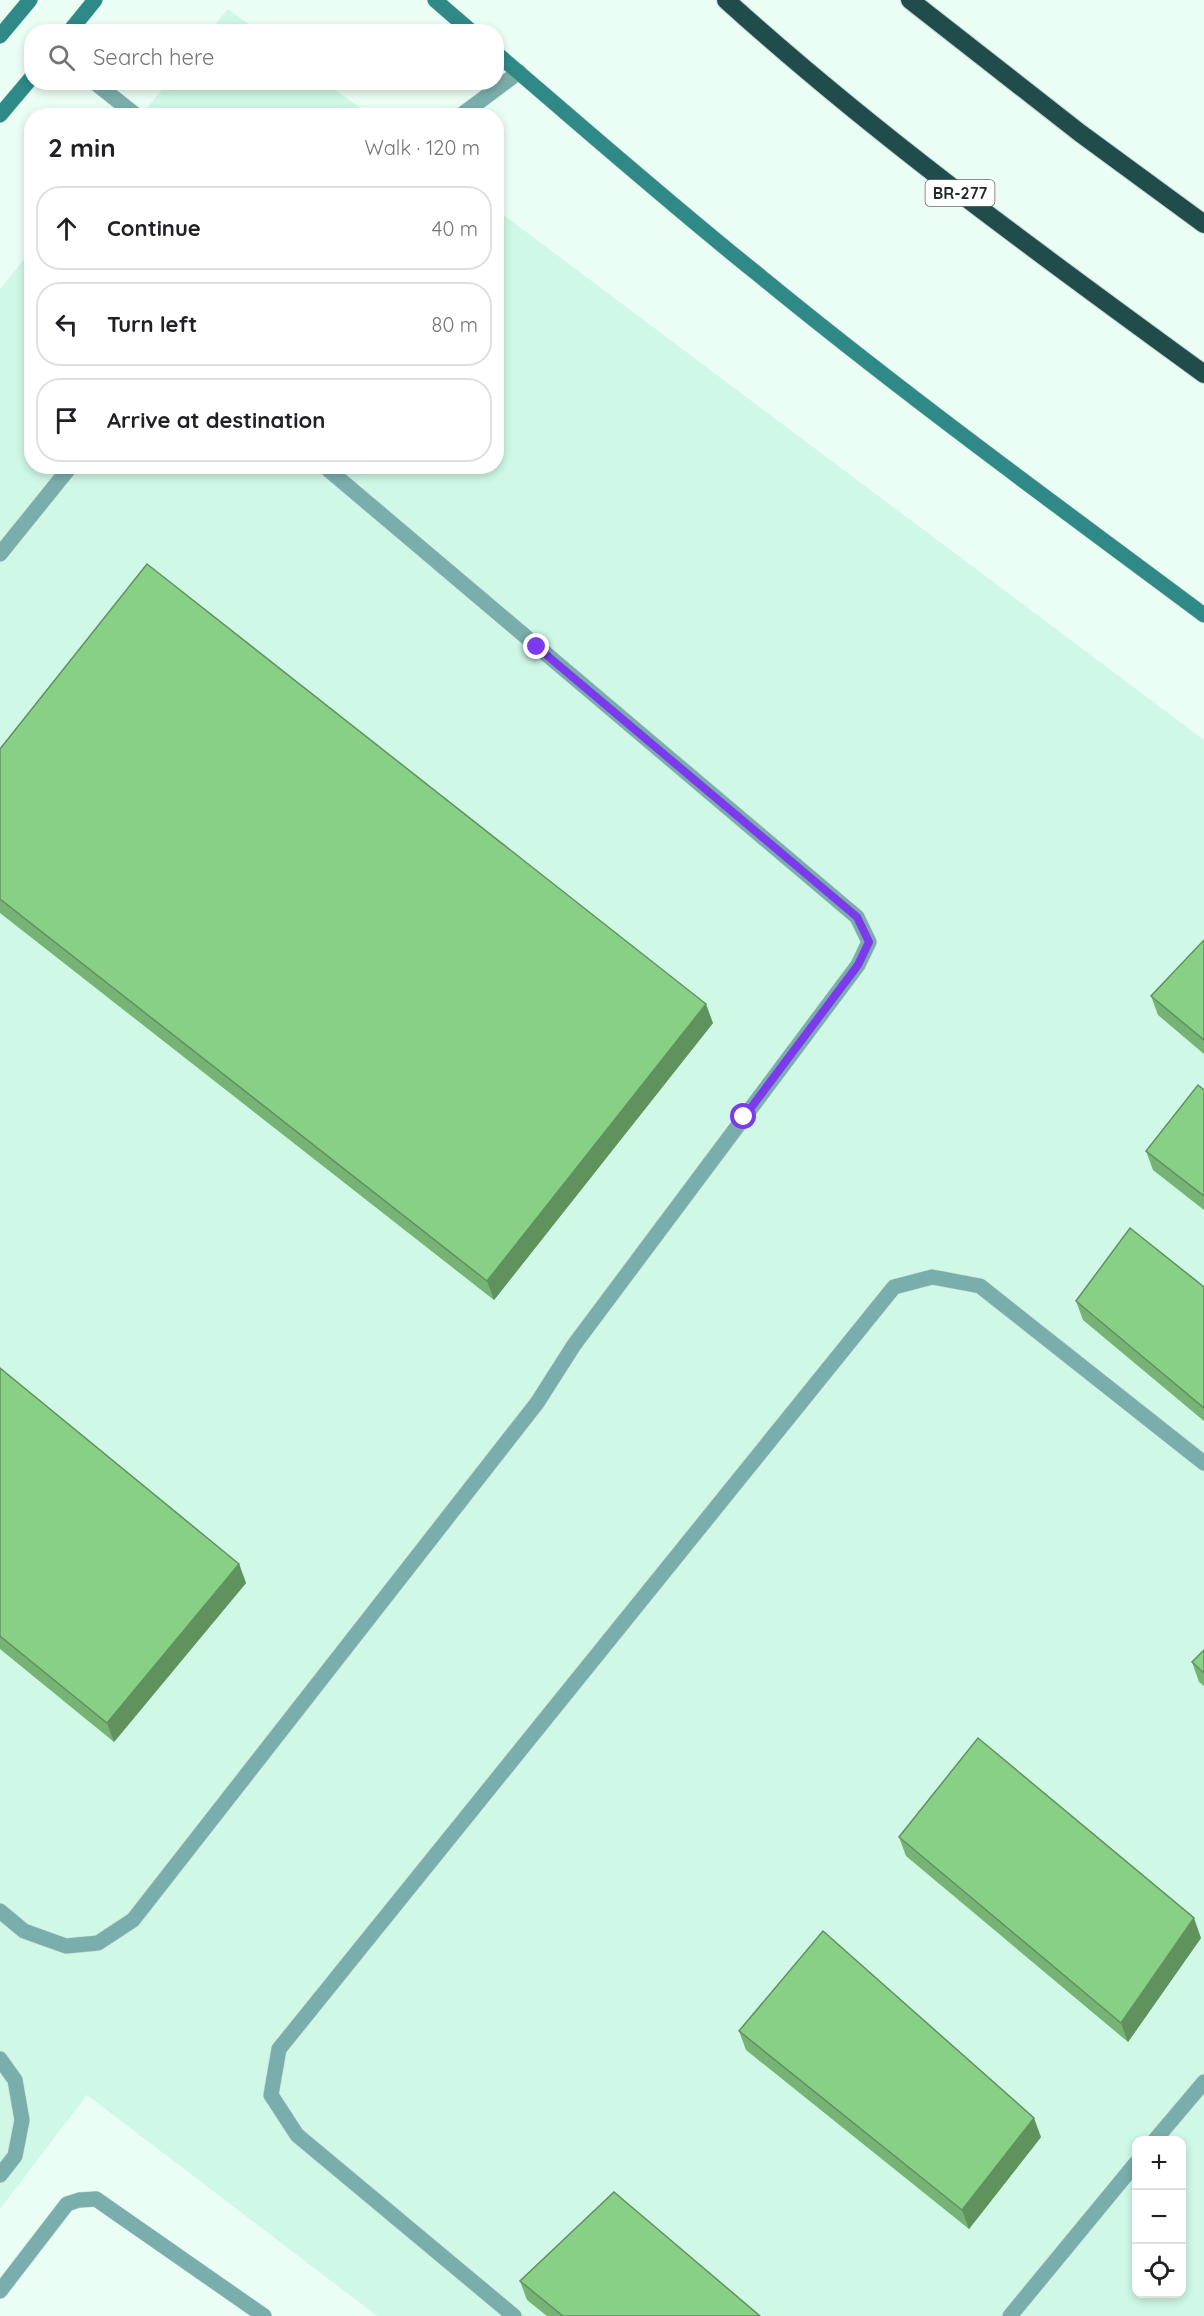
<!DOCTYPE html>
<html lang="en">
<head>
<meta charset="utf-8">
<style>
  :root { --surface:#fff; --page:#f6f6f6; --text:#202124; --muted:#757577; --line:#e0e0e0 }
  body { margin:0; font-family:Quicksand,sans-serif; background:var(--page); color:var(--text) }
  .controls { position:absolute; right:18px; bottom:18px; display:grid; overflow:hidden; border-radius:12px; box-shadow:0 3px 9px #0003 }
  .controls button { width:54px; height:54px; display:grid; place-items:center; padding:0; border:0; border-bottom:2px solid var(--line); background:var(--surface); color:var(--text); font:30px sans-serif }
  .stop { position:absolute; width:18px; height:18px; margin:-14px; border:4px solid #7c3aed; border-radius:50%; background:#fff }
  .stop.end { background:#7c3aed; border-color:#fff; box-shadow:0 2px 6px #0008 }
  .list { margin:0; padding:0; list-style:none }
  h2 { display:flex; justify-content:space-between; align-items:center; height:78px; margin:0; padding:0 24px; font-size:26px }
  h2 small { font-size:20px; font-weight:400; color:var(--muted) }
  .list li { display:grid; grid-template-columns:39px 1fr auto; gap:18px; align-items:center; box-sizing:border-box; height:84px; margin:0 12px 12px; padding:0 12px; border:2px solid var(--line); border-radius:24px }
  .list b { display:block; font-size:22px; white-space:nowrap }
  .list em { font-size:20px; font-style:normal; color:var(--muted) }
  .icon { flex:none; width:33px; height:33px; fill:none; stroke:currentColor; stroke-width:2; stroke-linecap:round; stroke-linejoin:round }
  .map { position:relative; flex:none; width:1204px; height:2316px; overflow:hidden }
  .search { position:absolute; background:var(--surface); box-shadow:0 3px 9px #0003; left:24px; top:24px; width:480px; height:66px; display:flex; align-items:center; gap:15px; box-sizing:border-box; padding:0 21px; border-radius:24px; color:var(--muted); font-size:22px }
  .panel { position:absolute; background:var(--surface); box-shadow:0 3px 9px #0003; left:24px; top:108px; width:480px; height:366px; border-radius:24px }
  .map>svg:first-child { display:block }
  .built { fill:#cff8e7; fill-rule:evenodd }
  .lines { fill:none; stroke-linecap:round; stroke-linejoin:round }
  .service-casing { stroke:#c7d8d1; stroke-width:16 }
  .secondary-casing { stroke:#c7d8d1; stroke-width:16 }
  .motorway-casing { stroke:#c7d8d1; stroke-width:20 }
  .service { stroke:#7aaeac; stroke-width:15 }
  .secondary { stroke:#2e8987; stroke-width:15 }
  .motorway { stroke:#204d4c; stroke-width:18 }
  .wall { fill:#76b374 }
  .shaded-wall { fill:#60925e }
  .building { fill:#89d087; stroke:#60925e; stroke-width:1.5 }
  .route { stroke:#7c3aed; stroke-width:8 }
  .labels { text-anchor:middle; stroke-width:5; stroke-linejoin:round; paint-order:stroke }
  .shield { fill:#fff; stroke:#646c68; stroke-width:1.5 }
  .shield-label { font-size:16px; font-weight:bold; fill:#212d28 }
</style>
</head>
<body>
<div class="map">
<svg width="1204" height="2316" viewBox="0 0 1204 2316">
  <rect width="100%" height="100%" fill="#ebfef6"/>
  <!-- built -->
  <g class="built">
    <polygon points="228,9 258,31 209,31"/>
    <polygon points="168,82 326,83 370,115 141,116"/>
    <path d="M 497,210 L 1204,740 L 1204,2316 L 377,2316 L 87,2095 L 0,2209 L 0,289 L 31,251 L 32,466 L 496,466 ZM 1136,2140 L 1182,2140 L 1182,2294 L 1136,2294 Z"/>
  </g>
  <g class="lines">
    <defs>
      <g id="service">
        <polyline points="94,82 137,116"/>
        <polyline points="460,116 519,72"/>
        <polyline points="0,554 71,466"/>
        <polyline points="0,1911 24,1931 66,1946 98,1943 133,1920 537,1403 574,1345 858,965 869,942 857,917 324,466"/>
        <polyline points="0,2059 15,2080 22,2120 15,2156 0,2175"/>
        <polyline points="1155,2140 1204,2082"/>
        <polyline points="0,2291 67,2204 79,2200 96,2199 264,2316"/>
        <polyline points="514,2316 297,2135 271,2095 279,2049 894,1287 932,1277 980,1286 1204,1463"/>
        <polyline points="1010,2316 1136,2163"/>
      </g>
      <g id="secondary">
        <polyline points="435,0 472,32"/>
        <polyline points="69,32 95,0"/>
        <polyline points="0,36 30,0"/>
        <path d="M 496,53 C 584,128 670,204 760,276 C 904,394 1055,504 1204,615"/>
        <polyline points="0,115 32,77"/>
      </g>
      <g id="motorway">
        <path d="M 726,0 C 876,136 1041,255 1204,374"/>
        <polyline points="910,0 1080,133 1204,224"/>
      </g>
    </defs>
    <!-- service casing -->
    <use href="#service" class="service-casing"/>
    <!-- secondary casing -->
    <use href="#secondary" class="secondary-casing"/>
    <!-- motorway casing -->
    <use href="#motorway" class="motorway-casing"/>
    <!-- service -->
    <use href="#service" class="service"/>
    <!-- secondary -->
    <use href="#secondary" class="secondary"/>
    <!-- motorway -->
    <use href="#motorway" class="motorway"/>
  </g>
  <!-- wall -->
  <g class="wall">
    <polygon points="0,749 713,1023 494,1300 0,913"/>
    <polygon points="1204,940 1204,1054 1158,1015 1151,996"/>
    <polygon points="1204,1090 1204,1210 1153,1170 1146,1151"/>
    <polygon points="1204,1287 1204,1421 1083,1320 1076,1301"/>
    <polygon points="0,1368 239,1564 246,1583 114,1742 0,1649"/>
    <polygon points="1204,1650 1204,1686 1199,1682 1192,1662"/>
    <polygon points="899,1837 1201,1938 1128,2042 906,1856"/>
    <polygon points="739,2031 1041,2137 969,2229 746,2050"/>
    <polygon points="520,2281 760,2316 547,2316 527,2300"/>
  </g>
  <!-- shaded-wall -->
  <g class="shaded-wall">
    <polygon points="706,1004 713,1023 494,1300 487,1281"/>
    <polygon points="239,1564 246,1583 114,1742 107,1723"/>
    <polygon points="1194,1918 1201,1938 1128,2042 1121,2023"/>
    <polygon points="1034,2118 1041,2137 969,2229 962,2210"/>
  </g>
  <!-- building -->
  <g class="building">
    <polygon points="147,564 706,1004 487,1281 0,899 0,749"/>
    <polygon points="1204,940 1204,1040 1151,996"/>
    <polygon points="1198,1085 1204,1090 1204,1196 1146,1151"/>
    <polygon points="1130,1228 1204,1287 1204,1408 1076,1301"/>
    <polygon points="0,1368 239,1564 107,1723 0,1636"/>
    <polygon points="1204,1650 1204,1673 1192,1662"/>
    <polygon points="978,1738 1194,1918 1121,2023 899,1837"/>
    <polygon points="823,1931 1034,2118 962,2210 739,2031"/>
    <polygon points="614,2192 760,2316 563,2316 520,2281"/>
  </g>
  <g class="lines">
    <!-- route -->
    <polyline class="route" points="537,647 857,917 869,942 858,965 744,1117"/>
  </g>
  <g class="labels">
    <!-- shield labels -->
    <rect class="shield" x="925.5" y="180" width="69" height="26" rx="4.5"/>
    <g class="shield-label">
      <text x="960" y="199">BR-277</text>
    </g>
  </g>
</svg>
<div class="controls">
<button>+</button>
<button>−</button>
<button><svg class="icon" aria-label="locate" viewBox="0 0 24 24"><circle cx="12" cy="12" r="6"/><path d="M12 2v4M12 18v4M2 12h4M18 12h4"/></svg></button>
</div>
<div class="stop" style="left:744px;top:1117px"></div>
<div class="stop end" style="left:537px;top:647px"></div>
<div class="search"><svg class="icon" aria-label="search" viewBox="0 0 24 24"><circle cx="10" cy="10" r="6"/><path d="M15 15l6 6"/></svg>Search here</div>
<section class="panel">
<h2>2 min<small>Walk · 120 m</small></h2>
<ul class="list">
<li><svg class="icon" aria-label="ahead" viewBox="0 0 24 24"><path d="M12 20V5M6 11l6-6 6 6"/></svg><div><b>Continue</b></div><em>40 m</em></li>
<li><svg class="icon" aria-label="left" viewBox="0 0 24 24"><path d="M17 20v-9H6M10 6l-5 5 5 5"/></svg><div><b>Turn left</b></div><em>80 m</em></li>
<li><svg class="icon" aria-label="arrive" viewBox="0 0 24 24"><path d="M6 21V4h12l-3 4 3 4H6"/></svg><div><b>Arrive at destination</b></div></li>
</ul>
</section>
</div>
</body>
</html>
